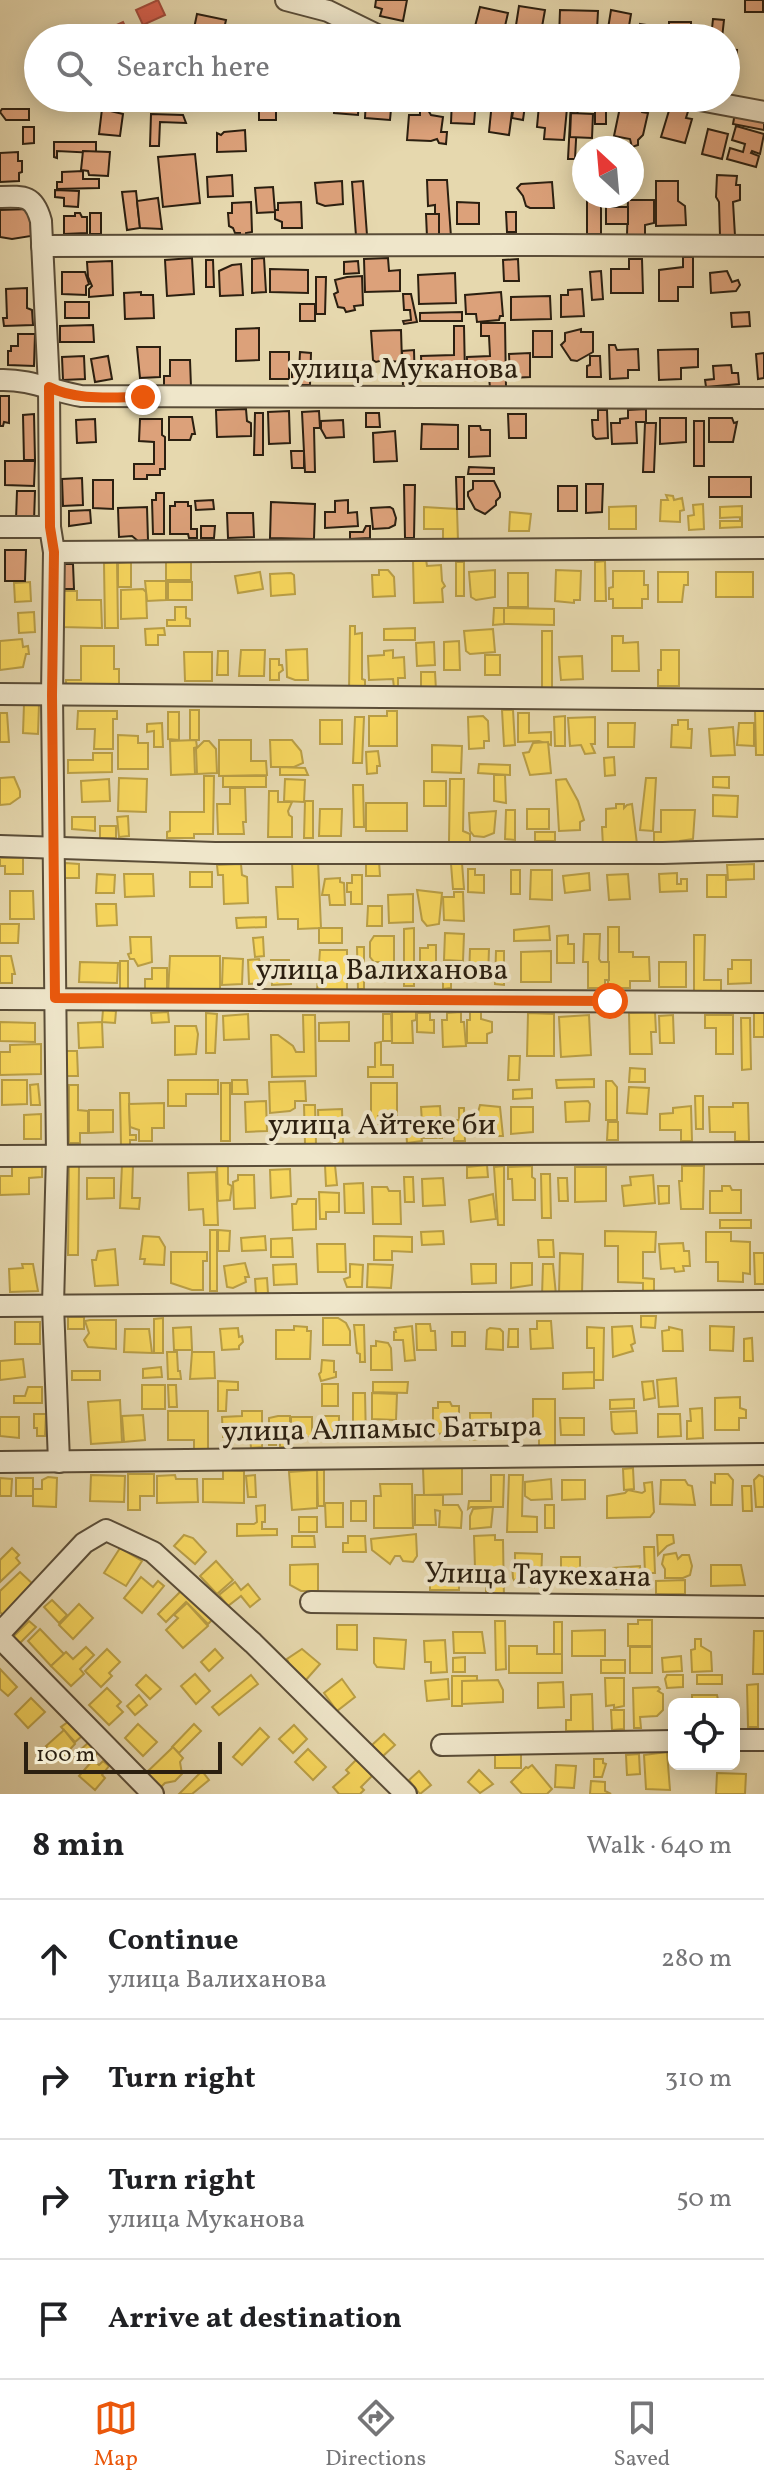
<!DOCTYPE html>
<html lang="en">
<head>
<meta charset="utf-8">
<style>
  :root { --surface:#fff; --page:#f6f6f6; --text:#202124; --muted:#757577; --line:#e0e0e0; --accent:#ea580c }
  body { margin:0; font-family:Vollkorn,serif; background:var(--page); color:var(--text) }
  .controls { position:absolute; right:24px; bottom:24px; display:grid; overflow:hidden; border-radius:12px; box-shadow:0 4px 20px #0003 }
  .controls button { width:72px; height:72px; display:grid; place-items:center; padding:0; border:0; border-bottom:2px solid var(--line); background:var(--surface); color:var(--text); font:40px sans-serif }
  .compass { position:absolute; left:572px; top:136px; width:72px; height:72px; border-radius:50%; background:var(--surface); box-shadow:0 4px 20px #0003; rotate:334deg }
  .scale { position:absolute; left:24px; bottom:20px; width:198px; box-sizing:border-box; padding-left:8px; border:4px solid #2b1f10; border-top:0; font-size:22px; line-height:28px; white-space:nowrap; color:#2b1f10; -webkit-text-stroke:6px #efe6ca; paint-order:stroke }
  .stop { position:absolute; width:24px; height:24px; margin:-18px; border:6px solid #ea580c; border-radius:50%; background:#fff }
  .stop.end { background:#ea580c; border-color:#fff; box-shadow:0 2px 8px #0008 }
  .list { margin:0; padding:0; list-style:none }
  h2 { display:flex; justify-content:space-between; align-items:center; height:104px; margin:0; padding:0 32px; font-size:34px }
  h2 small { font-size:26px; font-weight:400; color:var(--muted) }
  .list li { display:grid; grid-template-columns:52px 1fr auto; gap:24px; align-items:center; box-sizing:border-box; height:120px; padding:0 32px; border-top:2px solid var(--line) }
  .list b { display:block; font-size:30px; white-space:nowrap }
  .list p { margin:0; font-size:26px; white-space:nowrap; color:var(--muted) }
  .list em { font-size:26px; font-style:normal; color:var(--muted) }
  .icon { flex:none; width:44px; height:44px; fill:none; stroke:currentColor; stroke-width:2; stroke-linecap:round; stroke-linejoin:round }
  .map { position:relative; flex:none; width:764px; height:1794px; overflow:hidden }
  .search { position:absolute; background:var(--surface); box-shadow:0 4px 20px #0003; left:24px; right:24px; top:24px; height:88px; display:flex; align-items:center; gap:20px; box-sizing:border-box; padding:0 28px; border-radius:44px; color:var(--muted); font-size:30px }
  .sheet { height:584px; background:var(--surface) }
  nav { display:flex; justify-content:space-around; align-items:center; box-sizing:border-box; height:112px; border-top:2px solid var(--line); background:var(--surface); font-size:22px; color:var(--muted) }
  nav a { display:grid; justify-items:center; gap:4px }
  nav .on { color:var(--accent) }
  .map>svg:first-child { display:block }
  .homes { fill:#f6d55c; stroke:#b99e45; stroke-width:2 }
  .shops { fill:#d6604d; stroke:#a34c3b; stroke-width:2 }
  .building { fill:#dca17a; stroke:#2b1f10; stroke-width:2 }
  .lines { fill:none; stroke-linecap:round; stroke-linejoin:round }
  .minor-casing { stroke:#5a4d38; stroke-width:24 }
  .minor { stroke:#efe6ca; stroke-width:20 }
  .route { stroke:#ea580c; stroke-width:10 }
  .labels { text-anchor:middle; stroke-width:8; stroke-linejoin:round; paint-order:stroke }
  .street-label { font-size:30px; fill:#2b1f10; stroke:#efe6ca }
</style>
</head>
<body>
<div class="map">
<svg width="764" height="1794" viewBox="0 0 764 1794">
  <rect width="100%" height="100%" fill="#e6d8ae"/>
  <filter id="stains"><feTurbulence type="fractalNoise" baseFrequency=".0025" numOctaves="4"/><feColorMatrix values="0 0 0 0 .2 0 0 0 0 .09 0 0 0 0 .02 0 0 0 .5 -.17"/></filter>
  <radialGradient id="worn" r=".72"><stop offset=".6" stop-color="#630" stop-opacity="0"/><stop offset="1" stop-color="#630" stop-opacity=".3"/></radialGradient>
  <!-- homes -->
  <g class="homes">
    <polygon points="666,495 673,496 674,500 682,498 684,510 680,511 680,522 660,521 661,500 668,500"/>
    <polygon points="703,504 704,529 689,530 688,516 694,515 693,505"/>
    <polygon points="636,506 636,529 609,529 609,507"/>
    <polygon points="742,506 742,527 720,528 720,521 740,521 740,517 720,518 720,507"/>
    <polygon points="424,507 457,509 458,541 443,541 443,529 424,529"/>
    <polygon points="510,512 531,514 529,531 509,531"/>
    <polygon points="426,559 427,566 441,565 442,581 445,586 442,589 443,602 414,603 413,560"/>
    <rect x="166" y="561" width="25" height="19"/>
    <polygon points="605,561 606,601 595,601 595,562"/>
    <polygon points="117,562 118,628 105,628 104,563"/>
    <polygon points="131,562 131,587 118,587 118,563"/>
    <rect x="456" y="562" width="8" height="34"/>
    <polygon points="379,570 388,570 394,577 395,596 373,597 372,575 379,575"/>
    <polygon points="495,570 495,597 476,600 471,597 469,572"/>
    <polygon points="556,570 581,571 580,600 574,600 574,603 555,601"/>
    <polygon points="613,571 644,571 644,585 648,585 648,599 642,599 642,608 613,608 613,599 609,599 609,588 613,587"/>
    <polygon points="260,572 263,589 238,593 235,576"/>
    <polygon points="658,572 688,572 688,585 684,585 682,602 658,602"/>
    <rect x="716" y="572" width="37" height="25"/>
    <polygon points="291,573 294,575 295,594 271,596 270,574"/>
    <rect x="508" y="573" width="20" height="34"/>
    <polygon points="145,581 166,581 166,600 147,601"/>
    <polygon points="30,582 31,601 15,602 14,583"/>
    <rect x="168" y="582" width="24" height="18"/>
    <polygon points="143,589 146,592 147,618 121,619 121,590"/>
    <polygon points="62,591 77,591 77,600 101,600 102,628 62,627"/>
    <polygon points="175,607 186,607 186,618 190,619 190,626 167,626 167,620 175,620"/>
    <polygon points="494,608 504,608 504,624 493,625"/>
    <polygon points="504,608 554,609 554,625 504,624"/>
    <polygon points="34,612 35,632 19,633 18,613"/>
    <polygon points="350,626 355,626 355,634 362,633 362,679 365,680 365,691 349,691"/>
    <polygon points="164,628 165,635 158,635 158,645 146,645 145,629"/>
    <polygon points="415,628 415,640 384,640 384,629"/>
    <polygon points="493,629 495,652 470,654 466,651 464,631"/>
    <rect x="542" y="631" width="10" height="58"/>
    <polygon points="612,636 623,636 623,643 638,642 639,671 612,671"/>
    <polygon points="22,639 23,647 28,646 29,654 26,654 23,667 0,670 0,641"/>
    <polygon points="459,641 460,670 444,670 444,642"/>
    <polygon points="434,642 435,665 417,666 416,643"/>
    <polygon points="81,646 114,646 114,669 119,669 119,692 66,692 66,680 81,680"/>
    <polygon points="307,649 308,680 295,680 287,677 286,650"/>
    <polygon points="241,650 265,650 264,676 239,676"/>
    <polygon points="393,650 393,658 404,657 405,678 398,678 398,687 394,688 393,679 369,680 368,656 384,655 384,651"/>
    <polygon points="661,650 679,650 679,686 658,686 658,670 661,670"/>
    <polygon points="218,651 228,651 228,675 217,675"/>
    <polygon points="184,652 212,652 212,681 185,681"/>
    <rect x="485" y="655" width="15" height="20"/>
    <polygon points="582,656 583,679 561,680 559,657"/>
    <polygon points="270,659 279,659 279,665 282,665 283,670 279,673 279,680 270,680"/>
    <polygon points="421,672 435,672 436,690 421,690"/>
    <polygon points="24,704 39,704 38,734 23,733"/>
    <rect x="190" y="710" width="9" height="30"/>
    <polygon points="502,710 513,710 515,745 504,746"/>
    <polygon points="78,711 117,711 117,719 113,719 113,749 94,749 95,729 77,729"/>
    <polygon points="387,711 397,711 397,746 369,746 369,716 387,716"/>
    <polygon points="755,711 764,711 764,755 756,755"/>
    <polygon points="168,712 179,712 179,740 168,739"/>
    <polygon points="0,713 7,713 9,742 0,742"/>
    <polygon points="518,713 529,713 529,733 551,732 551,745 539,741 518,742"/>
    <polygon points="483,716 488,721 489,741 484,741 484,748 469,749 468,717"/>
    <polygon points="565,716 565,746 555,746 554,717"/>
    <polygon points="355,717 364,717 362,763 353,763"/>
    <polygon points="595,717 595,744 591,744 595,753 585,754 581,745 570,746 568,718"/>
    <rect x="320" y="720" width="22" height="24"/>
    <polygon points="678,720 688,720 688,729 692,729 691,748 671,747 672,725 678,725"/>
    <polygon points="162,723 163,747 154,747 154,731 147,732 147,724"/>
    <polygon points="608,723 635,723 634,747 608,747"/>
    <polygon points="739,723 754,723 754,746 737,745"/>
    <polygon points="733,727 735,755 711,756 709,729"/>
    <polygon points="118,735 138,736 138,743 148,743 148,769 118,769"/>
    <polygon points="196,740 197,747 194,748 195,774 171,775 170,741"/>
    <polygon points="219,740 251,740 251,761 266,761 267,775 219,776"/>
    <polygon points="270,740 292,740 301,751 303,763 294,767 271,767"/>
    <polygon points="204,741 209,741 216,749 217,773 197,774 196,749"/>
    <polygon points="548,742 551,773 530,775 523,753 529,752 533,743"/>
    <polygon points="432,745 462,746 461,773 432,772"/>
    <polygon points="378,751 380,766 377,766 377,773 367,774 366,752"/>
    <polygon points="93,753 112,753 112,772 68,773 68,760 93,760"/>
    <polygon points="614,757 615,775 605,776 604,758"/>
    <polygon points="479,764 510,765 510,775 478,773"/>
    <polygon points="280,767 305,768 308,775 280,775"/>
    <polygon points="494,775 505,775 506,803 494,801"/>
    <polygon points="204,776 214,776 213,834 194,834 194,838 167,838 167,832 170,831 170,812 204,812"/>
    <rect x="223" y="776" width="43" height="11"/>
    <polygon points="14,777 20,791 20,797 10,804 0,805 0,778"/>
    <polygon points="713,777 729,777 729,788 713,787"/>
    <polygon points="119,778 147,779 146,812 118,811"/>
    <polygon points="646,778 656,778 653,831 640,830"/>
    <polygon points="109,779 110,801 82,802 81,781"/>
    <polygon points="285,779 305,780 304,802 284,801"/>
    <polygon points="450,779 464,779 463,831 470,834 470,842 449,842"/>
    <polygon points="566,779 578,801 584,820 580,822 580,830 559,831 556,780"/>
    <rect x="424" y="781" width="22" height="25"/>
    <polygon points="353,785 363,785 364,827 354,827"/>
    <polygon points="230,788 245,788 246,822 243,822 244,834 218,834 217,804 230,804"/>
    <polygon points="269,791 278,791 278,802 292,802 288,811 289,815 292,817 292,837 268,837"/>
    <polygon points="713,795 738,796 737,817 713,816"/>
    <polygon points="305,801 313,801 313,838 304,838"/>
    <rect x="366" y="803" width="41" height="28"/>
    <polygon points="616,804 624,804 624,808 627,805 632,804 637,844 603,846 602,827 606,827 606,809 616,808"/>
    <polygon points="320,809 342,809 341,836 319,836"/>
    <rect x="527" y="809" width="22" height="20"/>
    <polygon points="506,810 515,810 515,840 505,839"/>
    <polygon points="661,810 695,810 693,839 680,841 679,844 654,844 654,832 661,832"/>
    <polygon points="496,811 494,833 484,837 474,836 470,831 469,813"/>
    <polygon points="128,816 129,836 119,837 117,817"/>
    <polygon points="72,817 95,817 95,831 72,829"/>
    <rect x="100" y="826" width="16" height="12"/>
    <rect x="535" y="832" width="20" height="9"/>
    <polygon points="0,858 23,858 23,874 5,874 5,866 0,866"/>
    <polygon points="318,860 321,928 298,929 298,919 278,919 276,887 293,887 292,861"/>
    <polygon points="366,861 379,861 380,876 366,876"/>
    <polygon points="65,863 79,864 79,878 65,878"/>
    <polygon points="462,863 464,889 453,889 451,864"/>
    <polygon points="241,864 242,875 247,877 248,903 224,904 223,875 218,875 217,865"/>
    <polygon points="754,864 754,879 728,880 727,865"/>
    <polygon points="468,869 475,869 475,875 484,875 484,893 468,892"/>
    <rect x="511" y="870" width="9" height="24"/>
    <polygon points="531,870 552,870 552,900 530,899"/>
    <rect x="190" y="872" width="22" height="15"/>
    <polygon points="589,873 590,890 565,893 563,876"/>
    <polygon points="677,873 677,884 681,884 681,879 687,879 687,891 660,892 659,874"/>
    <polygon points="97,874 115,875 114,893 96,893"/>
    <polygon points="124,874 153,874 154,896 125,897"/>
    <polygon points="628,874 630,899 609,900 607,875"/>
    <polygon points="352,875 362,875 362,904 351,904 351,892 347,892 347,883 352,883"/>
    <rect x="707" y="875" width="19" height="22"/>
    <polygon points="340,878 340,882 344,883 345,905 330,905 329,895 322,895 325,879"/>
    <polygon points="417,890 442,893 439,924 427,926 422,920"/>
    <polygon points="10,891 33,891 34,919 10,919"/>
    <polygon points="454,892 463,892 464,921 444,920 443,897 454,897"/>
    <polygon points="413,894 413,922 389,923 388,895"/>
    <polygon points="96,904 116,904 117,925 97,926"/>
    <polygon points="368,906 382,906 382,926 367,926"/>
    <polygon points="266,917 266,927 237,928 236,918"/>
    <polygon points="0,924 19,924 18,943 0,943"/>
    <polygon points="549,926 550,940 514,941 514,930"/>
    <polygon points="608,927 619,927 619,952 633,952 633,957 649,957 650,981 630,981 630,988 608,988"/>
    <rect x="319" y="928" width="23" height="15"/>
    <polygon points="414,928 414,986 404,986 404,929"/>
    <polygon points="445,933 464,934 463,961 444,960"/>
    <polygon points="584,934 600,934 599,959 601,962 609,962 609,980 605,980 605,988 588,988 588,962 583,962"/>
    <polygon points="568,935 568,944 574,944 574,963 557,963 557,936"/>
    <polygon points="694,935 705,935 704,980 721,980 721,992 694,991"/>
    <polygon points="374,936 394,936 394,962 374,962 370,957 370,942"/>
    <polygon points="130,937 151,937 152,962 138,966 134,959 130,959 128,954 131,953"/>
    <polygon points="263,937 264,956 255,957 253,938"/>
    <polygon points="428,945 436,945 436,972 420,972 420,948 428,948"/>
    <polygon points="357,947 364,947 364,989 358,989"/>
    <polygon points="470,949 489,949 488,977 469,977"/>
    <polygon points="320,950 347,950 347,991 317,991"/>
    <polygon points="496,951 504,951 504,985 495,984"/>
    <polygon points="551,951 551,982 521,982 521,952"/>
    <polygon points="0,956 11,956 15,974 12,974 12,983 0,983"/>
    <polygon points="170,956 220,956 220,995 168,994"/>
    <polygon points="223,958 243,959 242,984 222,985"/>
    <polygon points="259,959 260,963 264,963 265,983 249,984 248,960"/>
    <polygon points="271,960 289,960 290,969 295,969 295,977 291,977 291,984 272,985"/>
    <polygon points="732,960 751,960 751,983 728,984 728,969 732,969"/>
    <rect x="120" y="961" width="8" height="30"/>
    <polygon points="80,962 118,963 117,983 79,982"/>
    <rect x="659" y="962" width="27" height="25"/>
    <polygon points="443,963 451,963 451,988 443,989"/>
    <polygon points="152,968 167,968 167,992 145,992 145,979 152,979"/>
    <polygon points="103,1010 116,1011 115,1023 102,1022"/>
    <polygon points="416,1011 416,1020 412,1021 413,1043 392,1043 392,1012"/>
    <polygon points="168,1012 169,1022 152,1023 151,1013"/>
    <polygon points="461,1012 461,1022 464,1022 466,1046 443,1047 442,1020 447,1020 447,1013"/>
    <polygon points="470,1012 481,1012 481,1019 492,1022 492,1032 487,1034 487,1043 467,1043 467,1020 470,1020"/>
    <polygon points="655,1012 656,1032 651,1032 652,1054 630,1054 629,1013"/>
    <rect x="754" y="1012" width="10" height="25"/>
    <polygon points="206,1013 217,1014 215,1053 206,1053"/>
    <polygon points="417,1013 430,1013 430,1020 434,1020 434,1033 417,1032"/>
    <polygon points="528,1013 554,1014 554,1056 527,1056"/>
    <polygon points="248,1014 249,1039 224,1040 223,1016"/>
    <polygon points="383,1014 391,1014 392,1041 383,1041"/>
    <polygon points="303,1015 315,1015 316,1076 272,1077 271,1035 278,1035 293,1046 296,1052 304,1052"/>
    <polygon points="589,1015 591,1055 561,1057 559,1017"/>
    <polygon points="673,1015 674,1043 660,1043 659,1016"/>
    <polygon points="705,1015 733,1015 733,1054 716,1054 716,1028 705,1028"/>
    <polygon points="741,1018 750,1018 751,1069 742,1070"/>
    <polygon points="0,1022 35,1023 35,1042 0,1041"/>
    <polygon points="102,1022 103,1047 79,1048 78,1023"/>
    <polygon points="349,1022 349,1041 319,1041 319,1023"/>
    <polygon points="175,1026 196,1026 198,1034 196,1054 175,1055"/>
    <polygon points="381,1042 381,1065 393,1065 393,1077 368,1077 368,1067 375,1067 375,1043"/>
    <polygon points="41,1044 41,1074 0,1075 0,1052 10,1052 10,1045"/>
    <polygon points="66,1051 77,1051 78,1076 66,1076"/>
    <polygon points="509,1056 520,1056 519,1080 508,1080"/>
    <polygon points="630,1068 645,1069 645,1082 629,1082"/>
    <polygon points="594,1079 594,1087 557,1088 556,1080"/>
    <polygon points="2,1080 27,1080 27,1104 2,1105"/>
    <polygon points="168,1080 218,1080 218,1094 186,1094 186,1106 168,1106"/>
    <polygon points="232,1080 247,1080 248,1094 232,1094"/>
    <polygon points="305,1081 306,1101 295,1101 295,1108 290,1111 270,1113 269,1082"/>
    <polygon points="606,1081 612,1081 617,1087 617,1120 606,1120"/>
    <rect x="221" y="1083" width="9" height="58"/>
    <polygon points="371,1083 397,1083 397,1117 389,1120 385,1116 378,1116 378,1134 371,1134"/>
    <polygon points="38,1084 40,1105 31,1105 30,1085"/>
    <polygon points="69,1085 78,1085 78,1110 88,1111 88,1133 80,1133 80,1143 69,1143"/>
    <polygon points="629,1087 649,1088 647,1114 627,1113"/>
    <polygon points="532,1089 532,1098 513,1099 513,1090"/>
    <polygon points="120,1093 129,1093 130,1135 136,1135 136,1140 130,1140 130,1145 121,1146"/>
    <polygon points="695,1096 703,1096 703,1129 696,1129"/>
    <polygon points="266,1101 267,1131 246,1132 245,1102"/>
    <polygon points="588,1101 590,1104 589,1121 566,1122 565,1102"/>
    <polygon points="164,1103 164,1128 152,1128 152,1141 139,1141 139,1130 130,1127 129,1104"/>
    <polygon points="733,1103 748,1103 749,1141 735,1141 735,1132 710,1132 709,1107 733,1107"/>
    <polygon points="304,1105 315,1105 316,1144 305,1144"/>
    <polygon points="480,1105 500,1107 503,1136 493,1136 489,1133 480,1132 481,1124 475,1123"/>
    <polygon points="440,1106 442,1138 423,1138 421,1107"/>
    <polygon points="691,1106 692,1141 681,1141 681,1130 660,1130 660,1114 673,1113 673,1108"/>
    <polygon points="511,1107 533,1107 533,1132 511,1134"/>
    <polygon points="459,1108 464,1108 465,1141 454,1141 454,1120 459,1120"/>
    <polygon points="342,1109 343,1144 333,1144 333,1136 319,1137 318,1110"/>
    <polygon points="89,1110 113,1110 113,1132 89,1133"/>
    <polygon points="41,1114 41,1139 24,1139 24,1115"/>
    <polygon points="608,1122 618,1122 618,1140 607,1140"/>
    <polygon points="420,1127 422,1141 407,1143 406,1129"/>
    <polygon points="217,1164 228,1164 228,1184 232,1186 230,1200 218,1201"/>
    <polygon points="69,1165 79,1165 78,1255 68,1255"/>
    <polygon points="122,1165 133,1165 132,1198 140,1198 139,1209 120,1208"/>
    <polygon points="325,1165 335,1165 337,1185 326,1186"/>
    <polygon points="487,1165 488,1177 467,1178 467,1167"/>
    <polygon points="42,1166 42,1177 29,1178 29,1194 0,1195 0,1176 12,1176 12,1167"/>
    <polygon points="504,1166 504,1225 498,1225 494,1167"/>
    <polygon points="532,1166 532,1177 535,1179 535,1200 513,1200 512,1179 508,1179 508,1167"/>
    <polygon points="682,1166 704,1166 703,1209 681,1209 679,1181 682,1181"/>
    <polygon points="575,1167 606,1167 606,1201 575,1202"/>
    <polygon points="290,1169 291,1196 271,1198 270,1170"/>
    <polygon points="216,1172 218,1225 204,1225 203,1209 189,1210 188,1173"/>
    <polygon points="541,1174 550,1174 551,1218 542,1218"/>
    <polygon points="238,1175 254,1175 255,1208 234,1209 233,1182 238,1180"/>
    <polygon points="653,1175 655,1203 624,1206 622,1186 631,1185 630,1177"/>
    <polygon points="404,1177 413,1177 414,1202 405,1202"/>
    <polygon points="87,1178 114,1178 114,1198 87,1199"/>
    <polygon points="443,1178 445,1205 423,1206 422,1179"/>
    <polygon points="558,1178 567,1178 568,1201 559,1201"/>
    <polygon points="363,1183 364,1213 345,1213 344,1184"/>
    <polygon points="658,1186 669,1186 669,1203 659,1204"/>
    <polygon points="722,1186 730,1186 732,1190 741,1190 741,1213 710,1213 710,1191 722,1191"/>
    <polygon points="372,1187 387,1187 389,1191 400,1191 401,1224 373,1224"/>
    <polygon points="319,1192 339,1193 339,1212 326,1212 326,1219 320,1219"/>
    <polygon points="493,1194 496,1219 471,1222 469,1200"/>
    <polygon points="298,1199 316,1199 316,1229 293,1230 292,1204 296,1204"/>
    <rect x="720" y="1220" width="31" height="8"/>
    <rect x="210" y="1230" width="7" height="61"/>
    <polygon points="218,1230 230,1231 229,1251 218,1251"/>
    <polygon points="443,1231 444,1244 422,1245 421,1232"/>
    <polygon points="605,1231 656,1232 655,1252 643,1252 643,1278 654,1279 654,1293 643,1293 643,1283 618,1282 618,1246 605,1246"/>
    <polygon points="706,1232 731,1232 731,1241 750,1242 750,1274 743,1273 743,1282 718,1281 718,1262 706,1262"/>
    <polygon points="143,1236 159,1237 165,1247 164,1265 144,1264 145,1259 140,1259"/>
    <polygon points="265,1236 266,1250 242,1251 241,1238"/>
    <polygon points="374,1236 412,1237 412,1252 392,1251 392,1260 374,1260"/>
    <polygon points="292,1238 293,1257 271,1257 271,1239"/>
    <polygon points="538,1240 553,1240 554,1257 539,1257"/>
    <polygon points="683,1243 684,1251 689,1251 690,1266 683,1266 684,1271 675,1272 674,1268 661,1269 659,1244"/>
    <polygon points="317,1244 345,1244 346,1272 318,1272"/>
    <polygon points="115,1249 118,1285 95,1286 92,1260 96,1260 98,1251"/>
    <polygon points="171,1252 207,1252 207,1261 203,1261 203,1290 192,1290 171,1283"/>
    <polygon points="560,1253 583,1254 582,1293 559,1293"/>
    <polygon points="754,1253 764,1253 764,1284 755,1284"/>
    <polygon points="245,1263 249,1277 245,1277 246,1282 233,1288 227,1287 224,1266"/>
    <polygon points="511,1263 532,1263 532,1285 511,1288"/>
    <polygon points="22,1264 33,1264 38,1291 10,1292 9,1269 23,1268"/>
    <polygon points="296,1264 297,1284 274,1285 273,1265"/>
    <polygon points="350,1264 363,1265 362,1287 347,1287 344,1279 350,1277"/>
    <polygon points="368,1264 393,1265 391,1288 367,1287"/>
    <polygon points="471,1264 496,1264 496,1283 472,1284"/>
    <polygon points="543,1264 553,1264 556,1295 542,1296"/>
    <polygon points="267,1278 268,1293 256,1294 255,1279"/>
    <polygon points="641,1316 656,1316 655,1328 641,1327"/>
    <rect x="68" y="1317" width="16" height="12"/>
    <polygon points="163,1318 163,1353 154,1353 154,1319"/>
    <polygon points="323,1318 338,1318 346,1323 350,1331 350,1345 323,1345"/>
    <polygon points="90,1320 116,1320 116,1349 88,1347 84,1340 89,1333 85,1321"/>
    <polygon points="537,1321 551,1321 553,1348 531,1349 530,1329 537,1329"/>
    <rect x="15" y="1322" width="25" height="22"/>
    <polygon points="416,1324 430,1324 431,1331 435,1331 436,1350 417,1350"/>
    <polygon points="354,1325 364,1325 365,1362 360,1362 360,1354 357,1353"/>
    <polygon points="294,1326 307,1327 307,1331 311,1331 310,1359 276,1359 276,1330 294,1330"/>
    <polygon points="412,1326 415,1360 405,1361 403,1340 394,1340 394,1332 396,1332 395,1328"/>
    <polygon points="632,1326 635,1343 631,1345 633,1351 613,1357 612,1327"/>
    <polygon points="710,1326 734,1327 733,1351 710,1350"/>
    <polygon points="191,1327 192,1350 174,1350 173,1328"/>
    <polygon points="587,1327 604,1328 603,1380 594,1380 594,1348 587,1348"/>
    <polygon points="669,1327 682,1330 683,1351 663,1351 662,1331 669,1330"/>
    <polygon points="238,1328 239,1337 242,1336 243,1342 239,1346 239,1349 222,1350 220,1329"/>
    <polygon points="490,1328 500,1329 503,1332 503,1350 486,1349 487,1330"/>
    <polygon points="125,1329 149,1329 152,1353 124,1352"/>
    <polygon points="509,1329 518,1329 518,1347 508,1347"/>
    <rect x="452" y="1332" width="13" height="14"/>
    <polygon points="752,1338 753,1361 744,1361 744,1339"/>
    <polygon points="376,1341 388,1343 391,1348 392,1370 371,1370 371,1346 376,1346"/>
    <polygon points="167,1352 177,1352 178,1371 180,1371 181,1379 168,1379"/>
    <polygon points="192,1352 214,1352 215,1378 190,1379"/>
    <polygon points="23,1359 25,1377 0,1380 0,1361"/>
    <polygon points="322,1360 334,1361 334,1372 336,1372 336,1377 321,1381 319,1374 321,1372"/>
    <polygon points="161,1367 162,1377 143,1378 143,1369"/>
    <rect x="72" y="1371" width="28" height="9"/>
    <polygon points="594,1372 594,1388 563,1389 563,1373"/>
    <polygon points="676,1378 678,1406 659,1407 657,1380"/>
    <polygon points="218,1381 238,1382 238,1390 227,1390 226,1411 218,1411"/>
    <polygon points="653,1381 655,1398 644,1400 642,1382"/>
    <polygon points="373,1382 408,1382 407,1393 373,1392"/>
    <rect x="322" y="1384" width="16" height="22"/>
    <rect x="142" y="1385" width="23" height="24"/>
    <polygon points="168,1385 176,1385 177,1407 169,1407"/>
    <polygon points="28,1387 42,1387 42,1403 14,1403 14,1396 25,1396"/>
    <polygon points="353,1393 365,1393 366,1441 353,1441"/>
    <polygon points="372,1393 397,1394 396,1420 372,1419"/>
    <polygon points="740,1397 740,1408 746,1410 746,1418 739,1418 739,1430 715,1430 715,1398"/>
    <polygon points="533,1399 555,1399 555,1447 539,1447 539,1437 533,1435"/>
    <polygon points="634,1399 634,1408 610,1409 610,1400"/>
    <polygon points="120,1400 122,1442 91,1444 88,1402"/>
    <polygon points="438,1402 450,1402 452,1406 459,1406 459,1433 433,1434 433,1408 438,1408"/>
    <polygon points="702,1408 703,1438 687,1439 687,1421 691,1421 690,1409"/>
    <polygon points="168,1411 208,1411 208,1450 194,1450 194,1440 168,1440"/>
    <polygon points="242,1411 262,1411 262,1447 251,1448 250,1437 223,1437 222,1417 242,1416"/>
    <polygon points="636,1411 637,1433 615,1434 612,1430 611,1412"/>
    <polygon points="470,1413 491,1413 491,1438 470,1440"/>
    <polygon points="34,1414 46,1414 45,1436 37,1436 37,1428 34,1428"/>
    <polygon points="658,1414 680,1414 681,1436 658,1437"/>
    <polygon points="143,1415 145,1440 124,1442 122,1416"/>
    <polygon points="278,1416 290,1416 290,1447 280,1447 280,1440 276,1440 276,1445 269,1445 269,1418"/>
    <rect x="320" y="1416" width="19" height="20"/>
    <polygon points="0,1417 19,1417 19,1438 0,1436"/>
    <rect x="291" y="1417" width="21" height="20"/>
    <polygon points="560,1418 584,1418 584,1435 561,1435"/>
    <polygon points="462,1467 462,1494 424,1495 423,1468"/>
    <polygon points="633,1468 634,1489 624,1490 623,1469"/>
    <polygon points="223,1470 244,1471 244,1503 203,1502 203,1479 223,1479"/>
    <polygon points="317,1470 324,1470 324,1506 318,1506"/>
    <polygon points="317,1470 317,1508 292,1510 289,1472"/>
    <polygon points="128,1474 154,1474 154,1496 140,1496 140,1510 128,1510"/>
    <polygon points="715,1474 728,1474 733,1480 732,1505 711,1505 711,1482 715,1483"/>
    <polygon points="91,1475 125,1476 124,1502 90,1501"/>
    <polygon points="175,1475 176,1479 197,1479 198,1502 157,1503 157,1476"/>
    <polygon points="255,1475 256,1497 248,1497 246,1476"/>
    <polygon points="491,1475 504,1475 503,1507 471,1507 468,1509 469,1501 491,1501"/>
    <polygon points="509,1475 523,1475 522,1516 537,1517 537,1532 507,1532"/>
    <polygon points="759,1475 764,1477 764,1507 756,1507 754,1480"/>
    <polygon points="48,1477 57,1478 56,1507 33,1506 33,1489 42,1489 42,1480"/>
    <polygon points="0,1478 12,1479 11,1496 0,1496"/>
    <rect x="16" y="1478" width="17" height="18"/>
    <polygon points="551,1479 552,1499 531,1500 525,1496 525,1482"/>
    <polygon points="562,1480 585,1480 585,1499 562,1500"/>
    <polygon points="661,1480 685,1480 688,1485 692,1486 695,1505 660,1504"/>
    <polygon points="652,1482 654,1512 650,1517 607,1518 607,1496 625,1493 628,1490 642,1493 645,1491 644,1483"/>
    <polygon points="380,1484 412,1484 413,1528 374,1528 374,1496 381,1496"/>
    <polygon points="742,1486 751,1486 752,1511 743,1511"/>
    <polygon points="415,1495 443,1495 443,1505 458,1505 462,1512 461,1528 439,1527 440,1511 435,1510 436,1525 415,1525"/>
    <rect x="351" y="1501" width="15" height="20"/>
    <polygon points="325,1503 343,1503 343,1527 326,1527"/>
    <polygon points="265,1505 265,1522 262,1522 262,1529 277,1529 277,1535 237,1536 237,1524 254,1524 257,1522 256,1506"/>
    <rect x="545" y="1505" width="9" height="23"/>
    <polygon points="493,1507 491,1527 470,1529 470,1516 473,1509"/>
    <rect x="299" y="1517" width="18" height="15"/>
    <polygon points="416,1534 417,1556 413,1562 403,1561 400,1556 395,1556 390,1564 372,1550 371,1539"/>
    <polygon points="184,1535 193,1538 206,1552 195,1564 174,1546"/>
    <polygon points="495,1535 495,1540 503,1540 504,1599 486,1599 486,1570 475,1568 474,1536"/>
    <polygon points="657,1535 673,1535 674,1543 667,1546 658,1555"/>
    <polygon points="292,1536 314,1536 315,1547 292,1547"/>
    <polygon points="348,1536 365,1536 366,1552 343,1552 343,1543 348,1543"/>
    <polygon points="644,1547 654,1547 655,1573 645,1573"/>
    <polygon points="12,1548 19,1555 16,1558 20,1563 0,1582 0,1560"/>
    <polygon points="120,1548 142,1561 126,1586 104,1573"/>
    <polygon points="515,1553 542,1554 541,1583 534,1583 534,1587 516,1584 513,1578 512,1565 515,1564"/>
    <polygon points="676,1553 678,1559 682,1555 689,1555 692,1566 690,1575 683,1578 665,1578 665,1569 662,1564 664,1555"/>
    <polygon points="561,1557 580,1557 580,1567 585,1569 585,1572 580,1575 580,1583 561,1583"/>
    <polygon points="216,1561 233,1580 217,1594 200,1576"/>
    <polygon points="318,1564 318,1591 301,1591 290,1585 290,1565"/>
    <polygon points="711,1565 741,1565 745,1585 711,1586"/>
    <polygon points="640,1566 641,1587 614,1589 613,1568"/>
    <polygon points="459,1568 459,1590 430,1590 430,1569"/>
    <polygon points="603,1569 606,1587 597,1586 593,1577 597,1570"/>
    <polygon points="20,1572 35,1586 5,1617 0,1612 0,1591"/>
    <polygon points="141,1577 153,1587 158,1581 164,1586 142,1613 124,1598"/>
    <polygon points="685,1580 685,1594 656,1594 656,1581"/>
    <polygon points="235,1582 241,1590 248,1584 260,1599 250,1607 241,1596 228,1606 219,1595"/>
    <polygon points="183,1589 213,1619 208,1624 186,1602 166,1622 158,1614"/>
    <polygon points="52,1600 67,1615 59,1623 44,1607"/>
    <polygon points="187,1603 208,1626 183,1648 166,1630 178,1618 174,1615"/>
    <polygon points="79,1604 93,1618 73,1639 59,1625"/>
    <polygon points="638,1620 652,1620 652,1646 628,1646 628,1624 638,1624"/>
    <polygon points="29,1621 36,1627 18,1645 12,1638"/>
    <polygon points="495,1621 505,1621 506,1669 496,1670"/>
    <polygon points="554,1622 562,1622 562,1654 554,1655"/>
    <polygon points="337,1625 357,1625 357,1650 337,1649"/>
    <polygon points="40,1629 64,1654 51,1666 28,1641"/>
    <polygon points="605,1630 605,1656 572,1656 572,1631"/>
    <polygon points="754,1631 764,1631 764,1674 753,1674"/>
    <polygon points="453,1632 482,1632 485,1653 454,1653"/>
    <polygon points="374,1638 406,1640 404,1669 377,1667 374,1663"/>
    <polygon points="695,1639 701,1639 701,1646 711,1652 712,1671 692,1672 691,1650 695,1649"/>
    <polygon points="445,1640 447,1672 431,1673 431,1662 425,1662 424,1641"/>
    <polygon points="509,1646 537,1646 537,1654 562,1654 562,1673 509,1673"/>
    <polygon points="86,1647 94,1655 80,1669 84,1674 71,1686 51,1666 66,1652 73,1659"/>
    <rect x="630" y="1647" width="22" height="26"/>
    <polygon points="107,1649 120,1662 109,1673 112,1676 101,1687 85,1671"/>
    <polygon points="215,1649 223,1658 209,1671 201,1662"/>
    <polygon points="302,1649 320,1664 305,1681 291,1669 287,1659"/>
    <polygon points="681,1656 682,1671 663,1672 662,1658"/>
    <polygon points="465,1657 465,1672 453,1672 453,1658"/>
    <rect x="601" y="1660" width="24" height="13"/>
    <polygon points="0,1669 17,1687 8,1696 0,1689"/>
    <polygon points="195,1674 210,1691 196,1704 181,1686"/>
    <polygon points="146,1675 161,1689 150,1699 136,1685"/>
    <polygon points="251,1675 258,1684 219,1715 212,1707"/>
    <polygon points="667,1675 683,1675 683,1687 667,1688 665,1679"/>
    <rect x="697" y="1675" width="25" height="9"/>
    <polygon points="452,1676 477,1676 477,1681 462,1681 462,1706 452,1706"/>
    <polygon points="605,1678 624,1678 624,1706 614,1708 614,1705 606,1706"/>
    <polygon points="342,1679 355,1697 337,1711 324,1693"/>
    <polygon points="448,1679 449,1699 427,1701 425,1681"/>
    <polygon points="498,1680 503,1690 503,1702 462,1704 462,1681"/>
    <polygon points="563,1682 564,1707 538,1708 538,1683"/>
    <polygon points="758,1684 758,1727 748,1727 747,1685"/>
    <polygon points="658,1687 660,1689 658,1691 663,1694 663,1710 657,1716 640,1717 641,1728 634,1728 633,1688"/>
    <polygon points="107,1688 121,1702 117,1706 123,1712 109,1725 89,1705"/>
    <polygon points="592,1694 593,1731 566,1731 566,1720 571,1720 571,1695"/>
    <polygon points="139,1695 147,1705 135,1715 127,1706"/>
    <polygon points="692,1695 717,1695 719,1704 692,1704"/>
    <polygon points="31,1698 45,1712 28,1728 15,1714"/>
    <polygon points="611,1710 624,1710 624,1729 612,1730"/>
    <polygon points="69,1721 82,1736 75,1742 61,1727"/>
    <polygon points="138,1724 157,1742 143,1756 125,1738"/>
    <polygon points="194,1724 201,1731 179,1753 172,1747"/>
    <polygon points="294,1725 307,1739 293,1753 279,1739"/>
    <polygon points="260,1728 269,1737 242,1765 233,1757"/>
    <polygon points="64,1730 75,1744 59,1761 46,1746"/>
    <polygon points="384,1734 395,1745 383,1756 372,1745"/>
    <polygon points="89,1742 98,1753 87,1762 78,1752"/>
    <polygon points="173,1747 183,1758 180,1762 182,1774 175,1781 165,1783 160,1788 146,1773"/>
    <polygon points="308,1749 326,1767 313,1780 295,1762"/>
    <polygon points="667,1752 670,1790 646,1789 644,1755"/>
    <rect x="495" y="1753" width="26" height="15"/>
    <polygon points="639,1754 640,1774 627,1775 626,1755"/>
    <polygon points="357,1759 372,1776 361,1787 364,1790 360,1794 339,1794 333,1787 349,1773 346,1770"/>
    <polygon points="594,1759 603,1759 603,1763 606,1764 602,1777 594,1777"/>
    <polygon points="93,1760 99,1765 103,1761 109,1766 102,1775 105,1778 95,1790 79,1776"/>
    <polygon points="532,1765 552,1789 547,1794 522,1794 511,1782 526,1767 528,1768"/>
    <polygon points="556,1765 576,1766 574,1788 555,1787"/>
    <polygon points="479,1770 493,1784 480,1793 468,1782"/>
    <polygon points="202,1771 209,1780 192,1794 179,1794"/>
    <polygon points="419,1771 431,1785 420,1794 409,1780"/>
    <polygon points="717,1773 746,1774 745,1794 716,1794"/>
    <polygon points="591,1781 605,1782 605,1791 611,1794 590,1794"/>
  </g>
  <!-- shops -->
  <g class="shops">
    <polygon points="158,0 165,15 143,25 136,10"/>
    <polygon points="123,22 130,37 104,38 101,32"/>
  </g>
  <!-- building -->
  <g class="building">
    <polygon points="376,0 407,0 403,21 380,16 382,9 375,7"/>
    <rect x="745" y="0" width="18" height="12"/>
    <polygon points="519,6 545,10 540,38 514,38"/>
    <polygon points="480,7 508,13 503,35 492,33 491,38 478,38 479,36 473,34"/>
    <polygon points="560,10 598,11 597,30 591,30 590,38 559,38"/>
    <polygon points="611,10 631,14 627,38 607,35"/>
    <polygon points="197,14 226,20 222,38 192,38"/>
    <polygon points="713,19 724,20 722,38 711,38"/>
    <rect x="669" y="22" width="22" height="16"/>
    <polygon points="640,24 660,27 658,38 637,38"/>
    <polygon points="726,49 737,50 733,83 726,82"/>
    <rect x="228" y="98" width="19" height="10"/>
    <polygon points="334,98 359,98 358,115 334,113"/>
    <polygon points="366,98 392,98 390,120 365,118"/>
    <polygon points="452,98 476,99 474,124 451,123"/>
    <polygon points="512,98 526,98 523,120 512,118 515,99"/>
    <rect x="595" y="98" width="11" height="26"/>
    <polygon points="492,102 513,105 509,135 489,132"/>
    <polygon points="571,102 578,103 575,159 568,159"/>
    <polygon points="259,103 270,103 271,106 276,107 276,120 259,120"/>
    <polygon points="671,104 689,108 686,118 692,119 685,143 661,137"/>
    <polygon points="539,105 567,108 564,140 544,139 545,128 537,127"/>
    <polygon points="620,107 641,109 642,112 648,113 643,135 638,140 638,145 632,147 630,139 614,136"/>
    <polygon points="2,109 29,109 29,120 6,120 0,112"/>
    <polygon points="102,109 123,114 120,136 99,134"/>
    <polygon points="420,110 428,110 431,115 443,117 441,132 447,132 446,144 439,143 437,139 431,141 407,140 409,115 420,115"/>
    <polygon points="571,113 593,114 592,138 570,137"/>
    <polygon points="735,113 764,119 764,130 733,124"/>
    <polygon points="151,114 183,115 186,123 160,122 159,146 150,146"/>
    <polygon points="736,126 764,134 760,154 752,151 751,153 759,156 756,167 727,159 730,148 743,152 745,144 732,140"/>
    <polygon points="23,127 34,127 34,143 23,144"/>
    <polygon points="708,129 728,134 722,159 702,154"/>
    <polygon points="245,130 246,151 217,152 217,133 221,135 224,132"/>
    <polygon points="54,142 96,142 96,153 57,151 57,158 54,157"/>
    <polygon points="83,151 110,152 108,176 89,175 88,171 81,170"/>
    <polygon points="18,152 18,161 22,161 22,172 19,173 19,181 0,182 0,153"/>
    <polygon points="195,154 200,203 163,207 158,157"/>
    <polygon points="83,171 83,179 99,179 99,188 57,189 57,182 62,182 62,172"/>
    <polygon points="232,175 233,196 208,197 207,177"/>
    <polygon points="717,175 737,176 736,185 740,185 740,200 733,202 735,236 720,236 719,202 716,197"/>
    <polygon points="427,180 447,180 451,237 439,237 439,216 435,215 435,205 428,206"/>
    <polygon points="342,181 343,204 325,206 317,203 315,183"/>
    <polygon points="363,181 367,235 356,236 352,182"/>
    <polygon points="656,181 678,181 678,201 685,206 686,225 656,226"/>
    <polygon points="552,182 554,208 530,208 526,206 523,196 517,188 521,184"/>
    <polygon points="273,187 275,212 257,213 255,188"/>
    <polygon points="55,190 79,191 78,207 64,206 64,198 55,197"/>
    <polygon points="136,191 140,228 127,230 122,192"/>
    <polygon points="158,198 162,229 140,228 137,201"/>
    <polygon points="628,200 654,200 654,223 645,225 645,235 627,235"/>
    <rect x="587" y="201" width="14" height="33"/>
    <polygon points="251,202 252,232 246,233 246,237 240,237 240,233 235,233 233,228 229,226 228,213 232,213 232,203"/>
    <polygon points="301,202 302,228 282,228 282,222 275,219 275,210 278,210 278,203"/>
    <polygon points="457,202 479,203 479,224 457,224"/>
    <rect x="606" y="207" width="22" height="17"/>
    <polygon points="30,209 31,236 12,239 0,237 0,210"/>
    <polygon points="506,212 516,212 516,232 507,232"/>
    <polygon points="75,213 80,213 82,217 87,217 87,233 64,234 64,216 75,216"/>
    <rect x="90" y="213" width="11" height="21"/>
    <polygon points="426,214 439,214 439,237 427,237"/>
    <polygon points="683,257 693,257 693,287 678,287 678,301 659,301 659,270 683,267"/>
    <polygon points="192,258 194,294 167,296 165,260"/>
    <polygon points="264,258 266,292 252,293 252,259"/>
    <polygon points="388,258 389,271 400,270 400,291 365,292 364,259"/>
    <polygon points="518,259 519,281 504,281 503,260"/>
    <polygon points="629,259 642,259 643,293 611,293 611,269 629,269"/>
    <polygon points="206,260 213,260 214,287 206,287"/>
    <polygon points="112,261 113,295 89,297 89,289 92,286 88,277 87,262"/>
    <polygon points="358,261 359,273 344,274 344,262"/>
    <polygon points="241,264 243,295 220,296 219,271 232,265"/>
    <polygon points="270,269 308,270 308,293 270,292"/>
    <polygon points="601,271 603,299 592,300 590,272"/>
    <polygon points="727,271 732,282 738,280 740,285 736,291 711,293 710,273"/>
    <polygon points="62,272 85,272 89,284 86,286 86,295 62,294"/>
    <polygon points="455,273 456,303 419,304 418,275"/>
    <polygon points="362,276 363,305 354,306 355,310 346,312 344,308 338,307 334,294 338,292 335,280 347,277"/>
    <polygon points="316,277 326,277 325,314 316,314"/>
    <polygon points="27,288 27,308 32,310 33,325 4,326 3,318 7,318 6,289"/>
    <polygon points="582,289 584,316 561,317 561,295 568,295 568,290"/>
    <polygon points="141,292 141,295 153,295 154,318 125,319 124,293"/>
    <polygon points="501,292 503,316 500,316 499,320 477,322 476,314 466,314 465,295"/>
    <polygon points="403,294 411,294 417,322 404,324 403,321 411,320 410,310 404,310"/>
    <polygon points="550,296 551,319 511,320 511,297"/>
    <rect x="65" y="302" width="24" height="16"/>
    <rect x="300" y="304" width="15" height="17"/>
    <polygon points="462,312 462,321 420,321 420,313"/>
    <polygon points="749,312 750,326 732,327 731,313"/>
    <polygon points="481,323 505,323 506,387 490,388 489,377 467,377 467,357 490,356 489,336 481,336"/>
    <polygon points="93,325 94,342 60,342 60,326"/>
    <polygon points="454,326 464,326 465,375 422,376 421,356 454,355"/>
    <polygon points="259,328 259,360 236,361 236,329"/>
    <polygon points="581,329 581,332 593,332 593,352 577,361 571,360 561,345 565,341 565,333"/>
    <polygon points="401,330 402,362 390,361 387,359 376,362 373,360 371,331"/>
    <rect x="533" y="331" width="19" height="26"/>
    <polygon points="18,334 35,334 34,366 8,365 8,351 11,351 11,346 18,346"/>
    <polygon points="609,345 615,345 617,350 638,349 639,370 628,370 628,378 610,379"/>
    <polygon points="137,347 160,347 160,377 140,378"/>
    <polygon points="698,349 698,367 681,368 681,379 659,380 658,350"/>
    <polygon points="414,350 415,387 403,387 402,351"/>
    <rect x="270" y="352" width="19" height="27"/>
    <polygon points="300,352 311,353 310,385 292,385 292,372 299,372"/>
    <polygon points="530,353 530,377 510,378 509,354"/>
    <polygon points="764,353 764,378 758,379 756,354"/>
    <polygon points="84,356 85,379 63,380 62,357"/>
    <polygon points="108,356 112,379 95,382 91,359"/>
    <polygon points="590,356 600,356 601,377 587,377 587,366 590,365"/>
    <polygon points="170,360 190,360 191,387 164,387 164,376 170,376"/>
    <polygon points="731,365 732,373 738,373 739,384 706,387 705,380 714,379 713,366"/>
    <polygon points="0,396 9,396 9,423 4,422 3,426 0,426"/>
    <polygon points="246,409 247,421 251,423 251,436 217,437 216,410"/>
    <polygon points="646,409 646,422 636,422 637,443 612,444 611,423 620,423 620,419 628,418 628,410"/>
    <polygon points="598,410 607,410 608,438 596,439 593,436 592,420 598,420"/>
    <polygon points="289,411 290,443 269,444 268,412"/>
    <polygon points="319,411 320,428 314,428 315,472 305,472 302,412"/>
    <polygon points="255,413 263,413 263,455 254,455"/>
    <polygon points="366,413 379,413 380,427 366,427"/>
    <polygon points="34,414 35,460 24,460 23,415"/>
    <polygon points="508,414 526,414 526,438 509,438"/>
    <polygon points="169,417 192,417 195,434 192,434 190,440 169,440"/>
    <polygon points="660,418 686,418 686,442 660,444"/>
    <polygon points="709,418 732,418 734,423 737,422 733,442 709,442"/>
    <polygon points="95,419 96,442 77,443 76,420"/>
    <polygon points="140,419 162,419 162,435 165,437 165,469 160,469 160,475 147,475 147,479 134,479 134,464 154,464 154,442 139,441"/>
    <polygon points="343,420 344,437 326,438 321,429 321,421"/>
    <rect x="694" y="421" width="10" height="45"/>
    <polygon points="645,423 656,423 654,472 643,472"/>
    <polygon points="422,424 458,425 458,449 421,449"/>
    <polygon points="469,426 480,426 481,430 490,430 490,456 469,457"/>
    <polygon points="395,431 397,461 374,462 373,433"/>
    <polygon points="291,451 304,451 304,468 292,468"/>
    <polygon points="5,461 35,461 34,486 5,485"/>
    <polygon points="469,467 494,468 494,474 468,474"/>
    <polygon points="456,477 464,477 464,509 457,509"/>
    <rect x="709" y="477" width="42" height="20"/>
    <polygon points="82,478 83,505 63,506 62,479"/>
    <polygon points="93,480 113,480 113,509 93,508"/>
    <polygon points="473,481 494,481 500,493 500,497 496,501 496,505 485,514 475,509 468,496 468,492 473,489"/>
    <polygon points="586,484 603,484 602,512 586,513"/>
    <polygon points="404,485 415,485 414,538 405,538"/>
    <rect x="558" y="486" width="19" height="25"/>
    <polygon points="17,491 35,491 34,521 16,520"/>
    <polygon points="156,493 164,493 164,534 153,534 152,500 156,500"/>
    <polygon points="213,500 214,509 196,510 195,501"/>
    <polygon points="348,500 348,513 357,512 358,526 325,528 325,512 335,512 335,501"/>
    <polygon points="175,502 188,502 188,506 191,506 191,529 197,529 197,538 189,538 188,534 170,534 170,506 175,506"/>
    <polygon points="271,502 315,504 314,539 270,538"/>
    <polygon points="147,507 148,540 138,541 132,536 119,537 118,508"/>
    <polygon points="390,507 393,509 396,518 395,525 389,528 373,529 371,508"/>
    <polygon points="90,510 91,523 69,526 69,511"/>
    <polygon points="227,513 253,513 254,537 228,538"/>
    <polygon points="201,526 215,526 214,538 201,538"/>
    <polygon points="366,526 370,526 370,538 350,539 350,532 363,532"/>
    <polygon points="5,550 26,550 25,581 5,581"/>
    <polygon points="64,564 73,564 74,589 64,589"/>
  </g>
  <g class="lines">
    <defs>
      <g id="minor">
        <polyline points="286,0 328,11 383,38"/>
        <polyline points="689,98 764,112"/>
        <path d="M 0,197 C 24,196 34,195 41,221 L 49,387 L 50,527 L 54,552 L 52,695 L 57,1155 L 53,1305 L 59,1462"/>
        <polyline points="42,246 549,245 764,246"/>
        <path d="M 0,380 C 30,379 52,391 81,396 L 764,398"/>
        <polyline points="0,527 50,527"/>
        <polyline points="54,552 764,548"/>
        <polyline points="0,694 764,700"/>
        <polyline points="0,846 215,853 663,853 764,850"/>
        <polyline points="0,999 764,1002"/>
        <polyline points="0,1156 764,1153"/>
        <polyline points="0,1306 764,1301"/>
        <polyline points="0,1462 764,1454"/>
        <polyline points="311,1602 764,1607"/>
        <polyline points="0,1633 84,1543 106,1530 153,1552 253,1643 406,1794"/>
        <polyline points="0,1638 153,1794"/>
        <polyline points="734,1740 764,1740"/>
        <polyline points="442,1745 674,1741"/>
      </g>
    </defs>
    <!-- minor casing -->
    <use href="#minor" class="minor-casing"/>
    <!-- minor -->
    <use href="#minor" class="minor"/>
  </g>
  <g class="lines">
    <!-- route -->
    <path class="route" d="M 143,397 C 112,397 77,401 49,387 L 50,527 L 54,552 L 52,695 L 55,998 L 610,1001"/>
  </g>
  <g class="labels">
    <!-- street labels -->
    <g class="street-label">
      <text x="405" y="378">улица Муканова</text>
      <text x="382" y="979">улица Валиханова</text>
      <text x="382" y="1134">улица Айтеке би</text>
      <text transform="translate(382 1428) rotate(-1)" y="10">улица Алпамыс Батыра</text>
      <text transform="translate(538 1574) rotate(1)" y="10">Улица Таукехана</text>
    </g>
  </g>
  <rect width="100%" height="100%" filter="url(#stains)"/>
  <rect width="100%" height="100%" fill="url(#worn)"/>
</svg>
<div class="controls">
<button><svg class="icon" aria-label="locate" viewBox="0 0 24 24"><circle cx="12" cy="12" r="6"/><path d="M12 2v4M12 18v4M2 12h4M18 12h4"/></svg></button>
</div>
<svg class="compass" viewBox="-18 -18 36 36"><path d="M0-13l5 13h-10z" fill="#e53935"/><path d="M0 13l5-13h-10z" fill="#757577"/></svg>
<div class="scale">100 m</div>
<div class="stop" style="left:610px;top:1001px"></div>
<div class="stop end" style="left:143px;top:397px"></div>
<div class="search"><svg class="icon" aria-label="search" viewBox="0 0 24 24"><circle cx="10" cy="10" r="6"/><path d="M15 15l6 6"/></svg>Search here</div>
</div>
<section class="sheet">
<h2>8 min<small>Walk · 640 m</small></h2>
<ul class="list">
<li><svg class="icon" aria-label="ahead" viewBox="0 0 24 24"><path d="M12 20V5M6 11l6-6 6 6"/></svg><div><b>Continue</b><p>улица Валиханова</p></div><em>280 m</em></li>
<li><svg class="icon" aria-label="right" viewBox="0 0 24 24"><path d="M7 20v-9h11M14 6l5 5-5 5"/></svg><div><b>Turn right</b></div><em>310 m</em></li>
<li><svg class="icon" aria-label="right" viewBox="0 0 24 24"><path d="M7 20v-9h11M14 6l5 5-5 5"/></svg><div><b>Turn right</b><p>улица Муканова</p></div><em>50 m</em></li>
<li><svg class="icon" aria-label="arrive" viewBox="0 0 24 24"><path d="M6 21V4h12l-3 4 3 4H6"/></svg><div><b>Arrive at destination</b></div></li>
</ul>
</section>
<nav>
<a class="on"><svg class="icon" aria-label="map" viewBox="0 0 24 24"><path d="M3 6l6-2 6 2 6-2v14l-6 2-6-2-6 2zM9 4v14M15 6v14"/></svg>Map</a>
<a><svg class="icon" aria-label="directions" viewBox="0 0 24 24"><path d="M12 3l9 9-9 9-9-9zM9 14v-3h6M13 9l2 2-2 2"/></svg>Directions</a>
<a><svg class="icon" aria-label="saved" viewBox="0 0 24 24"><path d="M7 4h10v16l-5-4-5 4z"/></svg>Saved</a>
</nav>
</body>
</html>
